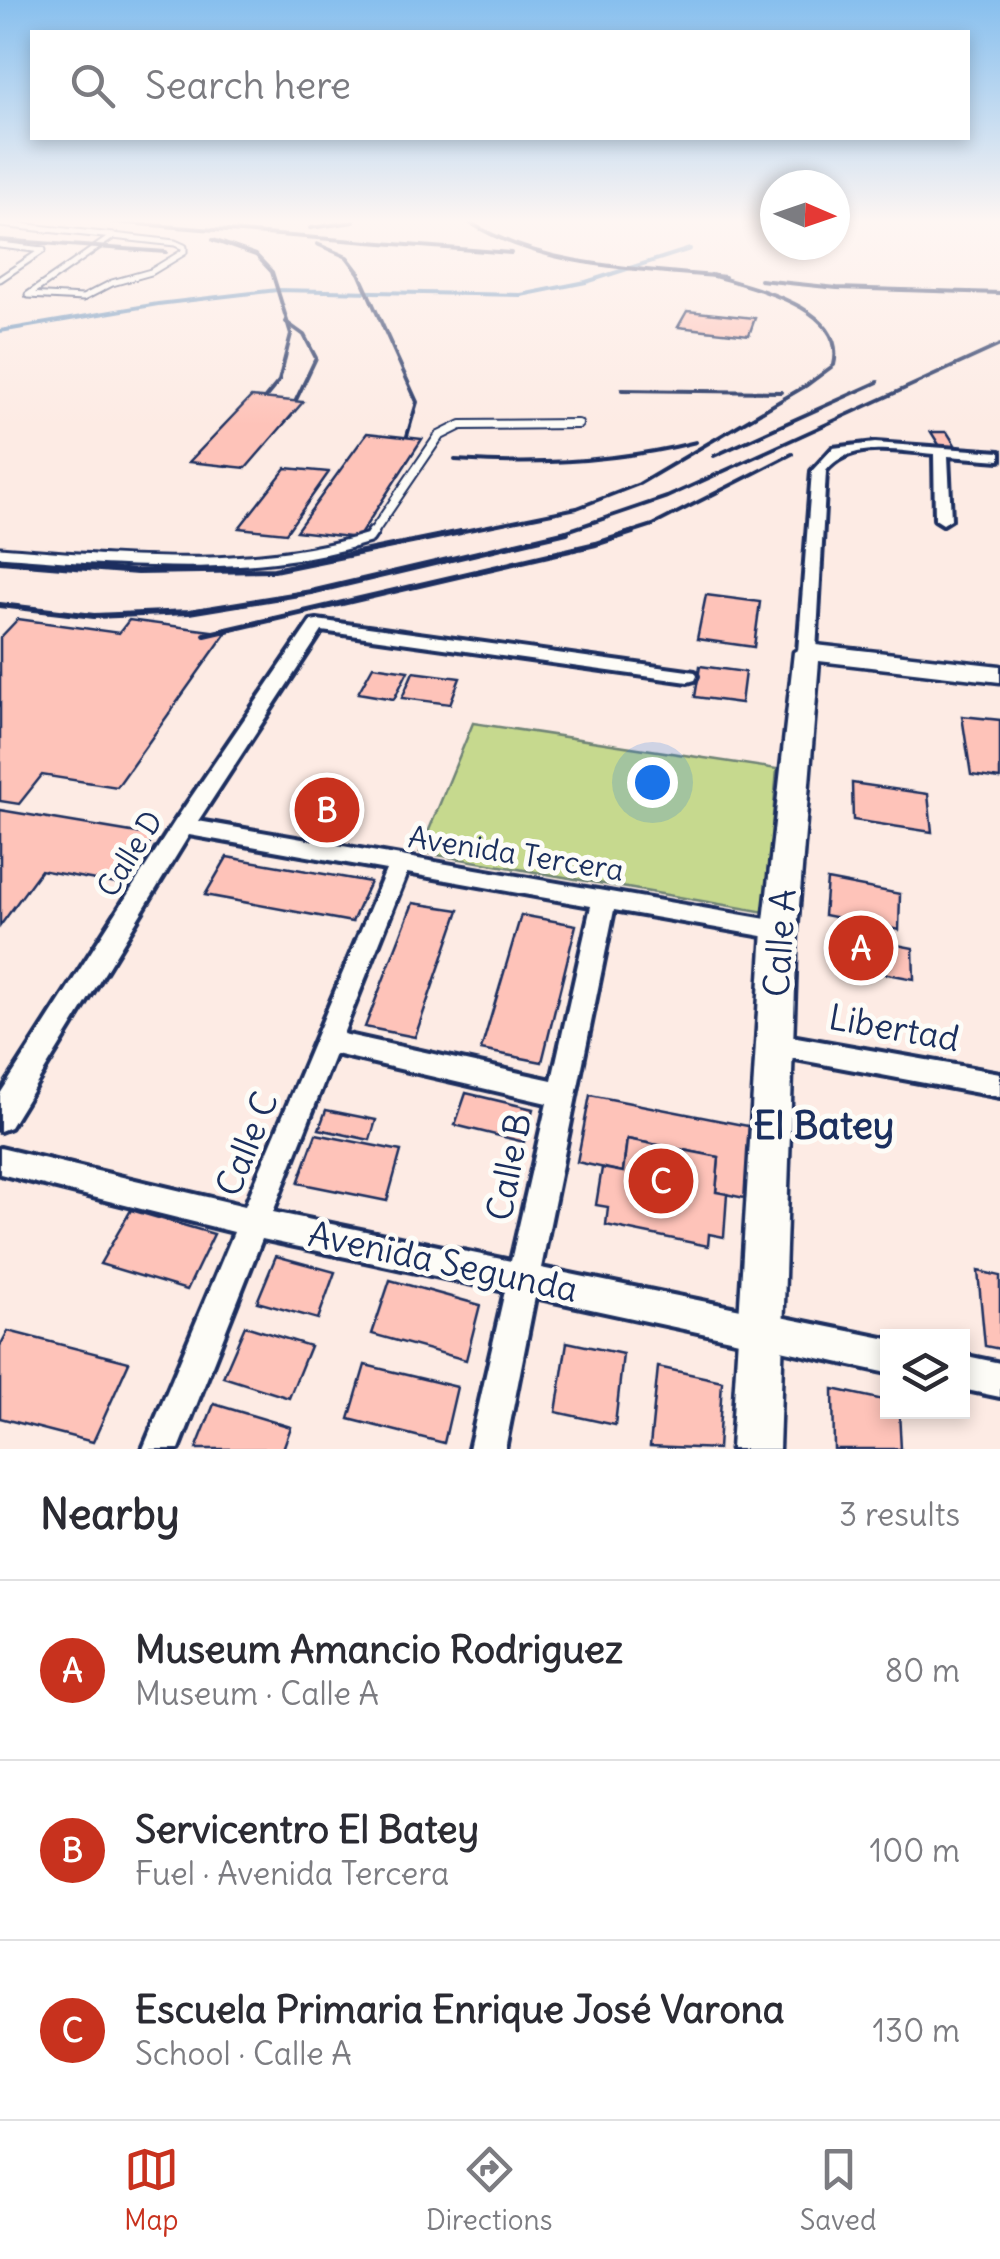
<!DOCTYPE html>
<html lang="en">
<head>
<meta charset="utf-8">
<style>
  :root { --surface:#fff; --page:#f2f2f3; --text:#2b2b33; --muted:#7c7c81; --line:#e1e1e2; --accent:#c8321e }
  body { margin:0; font-family:Delius,sans-serif; background:var(--page); color:var(--text) }
  .controls { position:absolute; right:30px; bottom:30px; display:grid; overflow:hidden; border-radius:0px; box-shadow:0 5px 15px #0003 }
  .controls button { width:90px; height:90px; display:grid; place-items:center; padding:0; border:0; border-bottom:2px solid var(--line); background:var(--surface); color:var(--text); font:50px sans-serif }
  .compass { position:absolute; left:760px; top:170px; width:90px; height:90px; border-radius:50%; background:var(--surface); box-shadow:0 5px 15px #0003; rotate:92deg }
  .you { position:absolute; left:652px; top:782px; width:35px; height:35px; margin:-25px; border:8px solid #fff; border-radius:50%; background:#1a73e8; box-shadow:0 0 0 15px #1a73e833 }
  .badge { display:grid; place-items:center; width:65px; height:65px; border-radius:50%; background:var(--accent); color:#fff; font-size:32px; font-weight:700 }
  .pin { position:absolute; translate:-50% -50%; border:5px solid #fff; box-shadow:0 2px 10px #0006 }
  .list { margin:0; padding:0; list-style:none }
  h2 { display:flex; justify-content:space-between; align-items:center; height:130px; margin:0; padding:0 40px; font-size:42px }
  h2 small { font-size:32px; font-weight:400; color:var(--muted) }
  .list li { display:grid; grid-template-columns:65px 1fr auto; gap:30px; align-items:center; box-sizing:border-box; height:180px; padding:0 40px; border-top:2px solid var(--line) }
  .list b { display:block; font-size:38px; white-space:nowrap }
  .list p { margin:0; font-size:32px; white-space:nowrap; color:var(--muted) }
  .list em { font-size:32px; font-style:normal; color:var(--muted) }
  .icon { flex:none; width:55px; height:55px; fill:none; stroke:currentColor; stroke-width:2; stroke-linecap:round; stroke-linejoin:round }
  .map { position:relative; flex:none; width:1000px; height:1449px; overflow:hidden }
  .search { position:absolute; background:var(--surface); box-shadow:0 5px 15px #0003; left:30px; right:30px; top:30px; height:110px; display:flex; align-items:center; gap:25px; box-sizing:border-box; padding:0 35px; border-radius:0px; color:var(--muted); font-size:38px }
  .sheet { height:670px; background:var(--surface) }
  nav { display:flex; justify-content:space-around; align-items:center; box-sizing:border-box; height:140px; border-top:2px solid var(--line); background:var(--surface); font-size:28px; color:var(--muted) }
  nav a { display:grid; justify-items:center; gap:5px }
  nav .on { color:var(--accent) }
  .map>svg:first-child { display:block }
  .green { fill:#c6d98e; stroke:#708476; stroke-width:2.5 }
  .lines { fill:none; stroke-linecap:round; stroke-linejoin:round }
  .stream { stroke:#658fb9; stroke-width:4 }
  .building { fill:#fec3b9; stroke:#1b2f5e; stroke-width:2.5 }
  .lane-far2-casing { stroke:#1b2f5e; stroke-width:9 }
  .lane-far1-casing { stroke:#1b2f5e; stroke-width:12 }
  .lane-casing { stroke:#1b2f5e; stroke-width:15 }
  .street-casing { stroke:#1b2f5e; stroke-width:8 }
  .secondary-casing { stroke:#1b2f5e; stroke-width:7 }
  .lane-far2 { stroke:#fdfcf7; stroke-width:5 }
  .lane-far1 { stroke:#fdfcf7; stroke-width:8 }
  .lane { stroke:#fdfcf7; stroke-width:9 }
  .street { fill:#fdfcf7; fill-rule:evenodd }
  .secondary { fill:#fdfcf7; fill-rule:evenodd }
  .rail-far1 { stroke:#1b2f5e; stroke-width:4 }
  .rail { stroke:#1b2f5e; stroke-width:6 }
  .labels { text-anchor:middle; stroke-width:10; stroke-linejoin:round; paint-order:stroke }
  .street-label { font-size:30px; fill:#1b2f5e; stroke:#fdfcf7 }
  .near-street-label { font-size:35px; fill:#1b2f5e; stroke:#fdfcf7 }
  .near-neighbourhood-label { font-size:38px; font-weight:bold; fill:#1b2f5e; stroke:#fdfcf7 }
</style>
</head>
<body>
<div class="map">
<svg width="1000" height="1449" viewBox="0 0 1000 1449">
  <rect width="100%" height="100%" fill="#fdebe4"/>
  <filter id="ink" filterUnits="userSpaceOnUse"><feTurbulence type="fractalNoise" baseFrequency=".01" numOctaves="2"/><feDisplacementMap in="SourceGraphic" scale="20" xChannelSelector="R" yChannelSelector="G"/><feConvolveMatrix kernelMatrix="1 2 1 2 8 2 1 2 1" color-interpolation-filters="sRGB"/></filter>
  <g filter="url(#ink)">
    <!-- green -->
    <polygon class="green" points="473,723 777,769 765,912 420,852"/>
    <g class="lines">
      <!-- stream -->
      <polyline class="stream" points="0,331 158,304 277,290 521,295 586,282 690,249"/>
    </g>
    <!-- building -->
    <g class="building">
      <polygon points="687,311 755,318 749,335 678,327"/>
      <polygon points="251,397 303,402 246,468 189,462"/>
      <polygon points="931,432 947,432 957,448 941,448"/>
      <polygon points="367,433 422,439 358,538 296,531"/>
      <polygon points="286,468 329,472 286,533 239,528"/>
      <polygon points="706,595 760,602 754,647 697,639"/>
      <polygon points="18,619 119,633 129,620 226,633 117,787 42,775 19,804 0,801 0,638"/>
      <polygon points="373,666 408,671 394,699 358,693"/>
      <polygon points="700,666 745,672 741,703 695,697"/>
      <polygon points="413,672 460,678 450,704 402,698"/>
      <polygon points="962,716 1000,720 1000,779 971,775"/>
      <polygon points="852,783 928,794 932,832 853,820"/>
      <polygon points="322,801 338,804 331,818 315,815"/>
      <polygon points="0,810 155,836 123,885 41,870 0,926"/>
      <polygon points="227,857 370,882 352,922 205,895"/>
      <polygon points="827,880 900,894 899,930 824,915"/>
      <polygon points="413,903 459,910 415,1037 365,1027"/>
      <polygon points="521,915 576,925 542,1062 481,1050"/>
      <polygon points="830,932 913,948 914,979 829,963"/>
      <polygon points="466,1093 533,1109 524,1142 455,1125"/>
      <polygon points="590,1095 753,1127 749,1199 716,1192 719,1157 627,1139 623,1172 577,1162"/>
      <polygon points="326,1110 376,1120 370,1140 319,1129"/>
      <polygon points="316,1134 401,1151 387,1201 298,1183"/>
      <polygon points="627,1139 719,1157 716,1192 727,1194 724,1237 709,1234 708,1246 606,1225 608,1207 596,1205 602,1168 623,1172"/>
      <polygon points="131,1210 214,1234 187,1290 100,1264"/>
      <polygon points="276,1256 335,1272 318,1319 257,1302"/>
      <polygon points="978,1271 1000,1276 1000,1349 985,1346"/>
      <polygon points="390,1280 480,1305 466,1360 372,1334"/>
      <polygon points="245,1326 310,1346 289,1398 223,1377"/>
      <polygon points="8,1331 129,1362 93,1442 0,1418 0,1346"/>
      <polygon points="567,1342 623,1354 615,1425 556,1412"/>
      <polygon points="365,1365 457,1387 444,1443 349,1419"/>
      <polygon points="658,1367 722,1381 718,1449 650,1446"/>
      <polygon points="833,1389 888,1401 888,1412 899,1412 901,1449 834,1449"/>
      <polygon points="214,1404 291,1427 283,1449 196,1449"/>
    </g>
    <g class="lines">
      <defs>
        <g id="lane-far2">
          <polyline points="0,224 113,236"/>
          <polygon points="113,236 175,243 184,247 184,252 151,272 112,283 83,298 28,295"/>
          <polyline points="0,245 43,250 0,279"/>
        </g>
        <polyline id="lane-far1" points="372,534 439,436 461,425 578,424"/>
        <path id="lane" d="M 0,552 C 121,561 252,575 369,538 L 373,532"/>
        <g id="street">
          <path d="M 875,443 L 1000,452 L 1000,460 L 948,456 L 951,519 L 943,524 L 935,519 L 934,454 C 899,451 850,440 826,471 L 816,652 L 807,658 L 800,656 L 798,652 L 812,471 L 833,448 Z"/>
          <path d="M 317,620 L 695,672 L 697,676 L 695,680 L 688,682 L 322,631 L 198,821 L 789,923 L 792,930 L 789,937 L 780,939 L 614,910 L 541,1268 L 888,1339 L 888,1373 L 535,1297 L 505,1449 L 469,1449 L 505,1291 L 262,1239 L 179,1449 L 143,1449 L 234,1232 L 0,1174 L 0,1148 L 245,1206 L 386,870 L 189,835 L 10,1127 L 0,1131 L 0,1094 L 175,821 L 311,621 ZM 407,873 L 591,906 L 552,1080 L 343,1034 ZM 335,1054 L 547,1103 L 511,1261 L 273,1212 Z"/>
          <polygon points="774,1033 1000,1073 1000,1097 774,1055 765,1052 761,1044 765,1036"/>
          <polygon points="962,1355 1000,1363 1000,1397 962,1389"/>
        </g>
        <polygon id="secondary" points="807,644 1000,666 1000,682 819,661 797,930 779,1449 731,1449 763,930 794,652"/>
      </defs>
      <!-- lane-far2 casing -->
      <use href="#lane-far2" class="lane-far2-casing"/>
      <!-- lane-far1 casing -->
      <use href="#lane-far1" class="lane-far1-casing"/>
      <!-- lane casing -->
      <use href="#lane" class="lane-casing"/>
      <!-- street casing -->
      <use href="#street" class="street-casing"/>
      <!-- secondary casing -->
      <use href="#secondary" class="secondary-casing"/>
      <!-- lane-far2 -->
      <use href="#lane-far2" class="lane-far2"/>
      <!-- lane-far1 -->
      <use href="#lane-far1" class="lane-far1"/>
      <!-- lane -->
      <use href="#lane" class="lane"/>
      <!-- street -->
      <use href="#street" class="street"/>
      <!-- secondary -->
      <use href="#secondary" class="secondary"/>
      <!-- rail-far1 -->
      <g class="rail-far1">
        <polyline points="112,222 511,253"/>
        <path d="M 469,222 C 543,268 641,269 725,277"/>
        <polyline points="310,228 354,222"/>
        <polyline points="0,240 166,252"/>
        <polyline points="213,240 256,255 272,272 291,334 279,381 265,398"/>
        <polyline points="317,244 347,257 359,273 417,402 407,436"/>
        <polyline points="760,280 837,288 1000,293"/>
        <polyline points="286,322 304,335 316,358 296,400"/>
        <polyline points="622,390 781,392"/>
        <polyline points="714,456 878,382"/>
        <path d="M 455,460 C 537,466 616,462 696,442"/>
        <path d="M 449,534 L 577,508 L 639,484 L 807,385 L 834,365 C 848,307 750,287 711,275"/>
        <polyline points="558,534 667,497 1000,345"/>
        <polyline points="625,534 653,525 792,454"/>
      </g>
      <!-- rail -->
      <g class="rail">
        <polyline points="0,561 137,572 274,570 461,532"/>
        <polyline points="0,605 94,616 189,612 311,592 567,532"/>
        <polyline points="205,635 596,544 633,532"/>
      </g>
    </g>
  </g>
  <!-- sky -->
  <linearGradient id="sky" x2="0" y2="1"><stop stop-color="#87bfee"/><stop offset="0.52" stop-color="#fef6f3"/><stop offset="1" stop-color="#fef6f3" stop-opacity="0"/></linearGradient>
  <rect width="1000" height="425" fill="url(#sky)"/>
  <g class="labels">
    <!-- street labels -->
    <g class="street-label">
      <text transform="translate(130 854) rotate(-58)" y="10">Calle D</text>
      <text transform="translate(516 854) rotate(9)" y="10">Avenida Tercera</text>
    </g>
    <!-- near-street labels -->
    <g class="near-street-label">
      <text transform="translate(780 943) rotate(-86)" y="12">Calle A</text>
      <text transform="translate(894 1028) rotate(10)" y="12">Libertad</text>
      <text transform="translate(247 1144) rotate(-68)" y="12">Calle C</text>
      <text transform="translate(509 1167) rotate(-79)" y="12">Calle B</text>
      <text transform="translate(443 1262) rotate(12)" y="12">Avenida Segunda</text>
    </g>
    <!-- near-neighbourhood labels -->
    <g class="near-neighbourhood-label">
      <text x="824" y="1139">El Batey</text>
    </g>
  </g>
</svg>
<div class="controls">
<button><svg class="icon" aria-label="layers" viewBox="0 0 24 24"><path d="M12 4l9 5-9 5-9-5zM3 14l9 5 9-5"/></svg></button>
</div>
<svg class="compass" viewBox="-18 -18 36 36"><path d="M0-13l5 13h-10z" fill="#e53935"/><path d="M0 13l5-13h-10z" fill="#7c7c81"/></svg>
<div class="you"></div>
<div class="pin badge" style="left:861px;top:948px">A</div>
<div class="pin badge" style="left:327px;top:810px">B</div>
<div class="pin badge" style="left:661px;top:1181px">C</div>
<div class="search"><svg class="icon" aria-label="search" viewBox="0 0 24 24"><circle cx="10" cy="10" r="6"/><path d="M15 15l6 6"/></svg>Search here</div>
</div>
<section class="sheet">
<h2>Nearby<small>3 results</small></h2>
<ul class="list">
<li><span class="badge">A</span><div><b>Museum Amancio Rodriguez</b><p>Museum · Calle A</p></div><em>80 m</em></li>
<li><span class="badge">B</span><div><b>Servicentro El Batey</b><p>Fuel · Avenida Tercera</p></div><em>100 m</em></li>
<li><span class="badge">C</span><div><b>Escuela Primaria Enrique José Varona</b><p>School · Calle A</p></div><em>130 m</em></li>
</ul>
</section>
<nav>
<a class="on"><svg class="icon" aria-label="map" viewBox="0 0 24 24"><path d="M3 6l6-2 6 2 6-2v14l-6 2-6-2-6 2zM9 4v14M15 6v14"/></svg>Map</a>
<a><svg class="icon" aria-label="directions" viewBox="0 0 24 24"><path d="M12 3l9 9-9 9-9-9zM9 14v-3h6M13 9l2 2-2 2"/></svg>Directions</a>
<a><svg class="icon" aria-label="saved" viewBox="0 0 24 24"><path d="M7 4h10v16l-5-4-5 4z"/></svg>Saved</a>
</nav>
</body>
</html>
